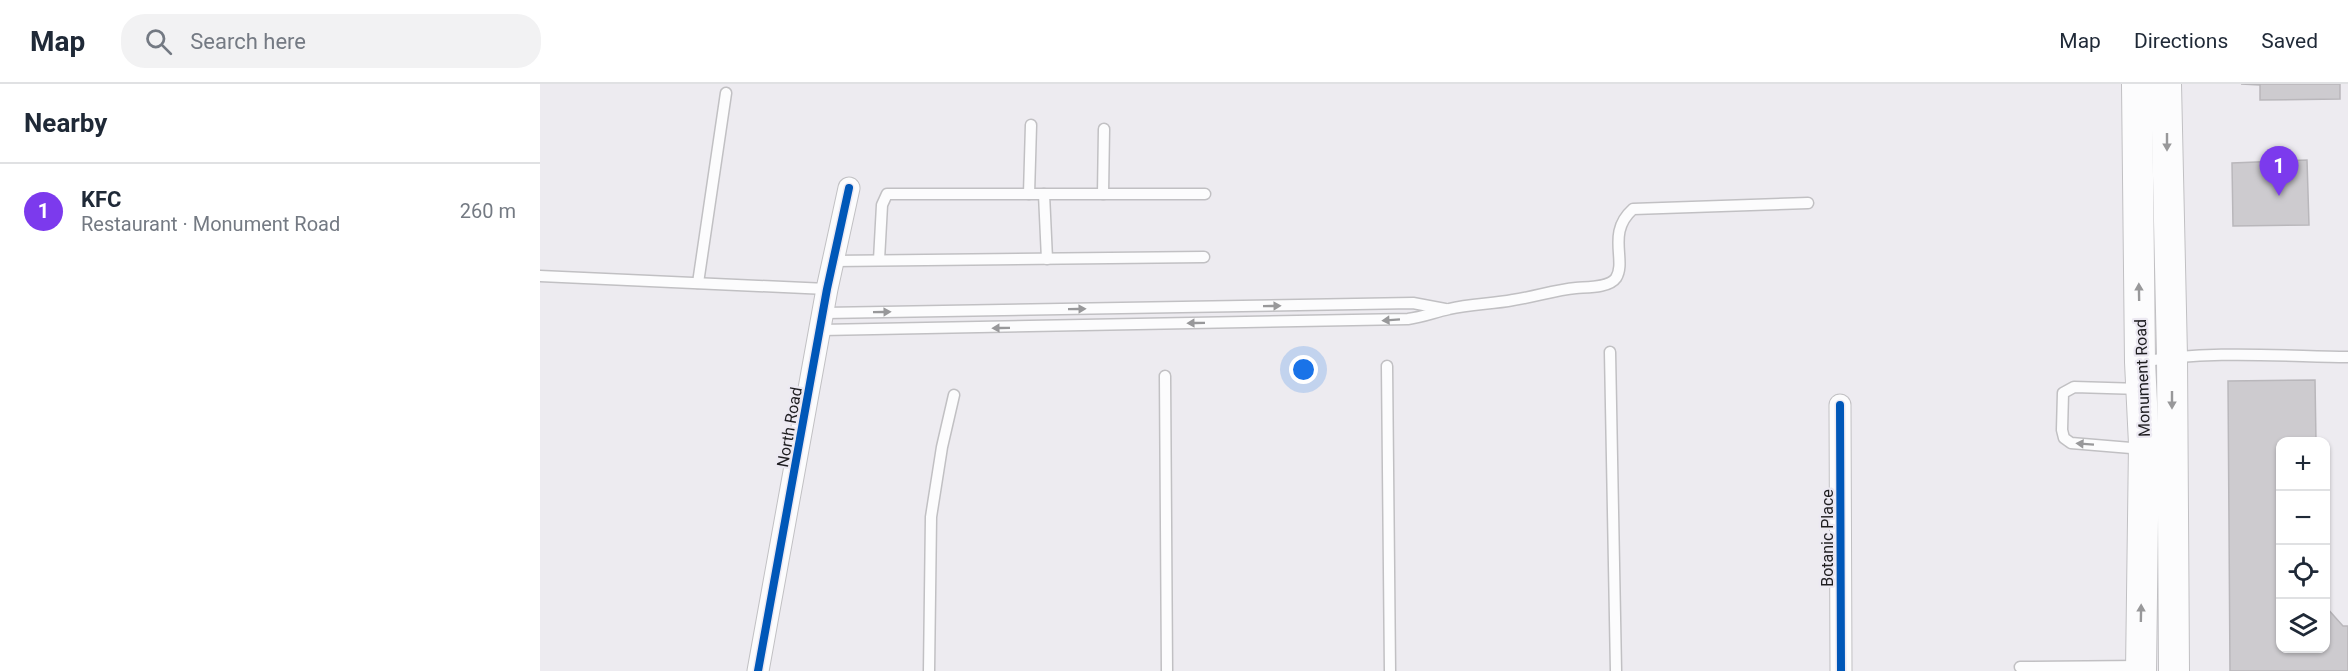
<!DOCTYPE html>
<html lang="en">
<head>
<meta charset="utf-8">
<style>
  :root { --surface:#fff; --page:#f2f2f3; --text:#1f2937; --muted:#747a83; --line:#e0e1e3; --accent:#7c3aed }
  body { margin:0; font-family:Roboto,sans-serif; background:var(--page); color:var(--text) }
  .controls { position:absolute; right:18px; bottom:18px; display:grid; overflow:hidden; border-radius:12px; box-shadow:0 2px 4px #0004 }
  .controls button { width:54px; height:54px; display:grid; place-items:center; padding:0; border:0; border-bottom:2px solid var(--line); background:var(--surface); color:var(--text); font:30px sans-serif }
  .you { position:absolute; left:764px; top:286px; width:21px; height:21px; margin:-15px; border:4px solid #fff; border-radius:50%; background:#1a73e8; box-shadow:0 0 0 9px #1a73e833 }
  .badge { display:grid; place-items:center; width:39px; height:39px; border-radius:50%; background:var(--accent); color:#fff; font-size:20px; font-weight:700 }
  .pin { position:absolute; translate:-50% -50px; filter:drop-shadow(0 2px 3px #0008) }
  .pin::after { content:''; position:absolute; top:32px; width:21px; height:18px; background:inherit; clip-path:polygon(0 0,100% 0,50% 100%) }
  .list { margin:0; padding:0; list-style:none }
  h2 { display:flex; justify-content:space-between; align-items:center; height:78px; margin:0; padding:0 24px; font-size:26px }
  h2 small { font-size:20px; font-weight:400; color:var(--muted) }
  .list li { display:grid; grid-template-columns:39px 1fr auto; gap:18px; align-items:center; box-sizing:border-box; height:96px; padding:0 24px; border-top:2px solid var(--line) }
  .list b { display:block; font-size:22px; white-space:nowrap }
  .list p { margin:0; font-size:20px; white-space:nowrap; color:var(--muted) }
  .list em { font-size:20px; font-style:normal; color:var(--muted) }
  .icon { flex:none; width:33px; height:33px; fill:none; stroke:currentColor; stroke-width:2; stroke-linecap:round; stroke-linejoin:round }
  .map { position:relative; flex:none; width:1808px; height:587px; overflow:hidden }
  header { display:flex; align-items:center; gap:36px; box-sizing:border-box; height:84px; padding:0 30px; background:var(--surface); border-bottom:2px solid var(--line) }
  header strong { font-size:28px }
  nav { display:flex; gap:33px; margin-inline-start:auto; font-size:21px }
  .search { width:420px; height:54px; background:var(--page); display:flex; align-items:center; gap:15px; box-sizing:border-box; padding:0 21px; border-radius:24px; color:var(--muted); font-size:22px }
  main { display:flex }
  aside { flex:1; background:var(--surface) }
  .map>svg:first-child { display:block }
  .building { fill:#cdcbcf; stroke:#b9b7bb; stroke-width:1.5 }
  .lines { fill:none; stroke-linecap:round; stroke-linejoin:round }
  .lane-casing { stroke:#c1c0c3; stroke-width:13 }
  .street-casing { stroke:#c1c0c3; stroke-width:23 }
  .secondary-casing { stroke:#c1c0c3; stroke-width:32 }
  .lane { stroke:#fcfcfd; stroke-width:10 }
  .street { stroke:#fcfcfd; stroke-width:21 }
  .secondary { stroke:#fcfcfd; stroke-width:30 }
  .cycleway-casing { stroke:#ece9f2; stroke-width:11 }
  .cycleway { stroke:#0057b8; stroke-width:8 }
  .oneway { fill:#98989a }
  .labels { text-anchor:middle; stroke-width:4.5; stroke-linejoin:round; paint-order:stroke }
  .street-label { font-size:16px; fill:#1e1d20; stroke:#ece9f2 }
</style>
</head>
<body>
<header>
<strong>Map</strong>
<div class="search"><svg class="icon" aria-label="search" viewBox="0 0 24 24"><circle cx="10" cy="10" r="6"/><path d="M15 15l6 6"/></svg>Search here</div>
<nav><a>Map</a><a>Directions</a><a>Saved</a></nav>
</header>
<main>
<aside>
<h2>Nearby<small></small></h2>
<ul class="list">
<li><span class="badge">1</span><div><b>KFC</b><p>Restaurant · Monument Road</p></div><em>260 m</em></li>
</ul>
</aside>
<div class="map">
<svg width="1808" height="587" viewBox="0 0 1808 587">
  <rect width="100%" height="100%" fill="#edebf0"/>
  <!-- building -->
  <g class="building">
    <polygon points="1701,0 1800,0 1800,15 1720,16 1720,1"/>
    <polygon points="1767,76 1769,141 1693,142 1692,79"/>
    <polygon points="1775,296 1776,358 1740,358 1740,564 1786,564 1786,523 1803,542 1808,542 1808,587 1690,587 1688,297"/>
  </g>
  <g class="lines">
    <defs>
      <g id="lane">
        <polyline points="489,110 491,41"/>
        <polyline points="504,110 507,175"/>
        <polyline points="563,110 564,45"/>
        <polyline points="339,176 342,121 347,110 665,110"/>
        <polyline points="293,177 664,173"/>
        <polyline points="0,192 287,205"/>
        <polyline points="158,199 186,9"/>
        <polyline points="284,229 873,219 905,225"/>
        <path d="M 281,246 L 868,235 C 883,233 895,228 909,225 C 930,220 952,220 973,216 C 994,213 1015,206 1036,204 C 1047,203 1069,204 1076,194 C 1087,176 1066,149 1093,125 L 1268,119"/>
        <polyline points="1070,268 1076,587"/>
        <path d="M 1601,278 C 1669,266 1739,272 1808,273"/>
        <polyline points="847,282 850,587"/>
        <polyline points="625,292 627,587"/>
        <polyline points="1601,305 1534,303 1523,309 1522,346 1524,354 1531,359 1603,365"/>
        <polyline points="1480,583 1600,582"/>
        <polyline points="389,587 391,433 402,363 414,311"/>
      </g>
      <g id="street">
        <polyline points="1300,321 1301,587"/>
        <polyline points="218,587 287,205 309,104"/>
      </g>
      <g id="secondary">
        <polyline points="1597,0 1600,278 1604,360 1601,587"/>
        <polyline points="1626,0 1632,272 1634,587"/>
      </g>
    </defs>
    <!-- lane casing -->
    <use href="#lane" class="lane-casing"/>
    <!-- street casing -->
    <use href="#street" class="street-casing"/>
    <!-- secondary casing -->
    <use href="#secondary" class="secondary-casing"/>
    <!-- lane -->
    <use href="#lane" class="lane"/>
    <!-- street -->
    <use href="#street" class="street"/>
    <!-- secondary -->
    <use href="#secondary" class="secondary"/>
    <defs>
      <g id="cycleway">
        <polyline points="1300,321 1301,587"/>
        <polyline points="218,587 287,205 309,104"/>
      </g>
    </defs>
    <!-- cycleway casing -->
    <use href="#cycleway" class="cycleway-casing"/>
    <!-- cycleway -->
    <use href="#cycleway" class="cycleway"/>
  </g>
  <!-- one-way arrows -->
  <defs><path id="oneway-solid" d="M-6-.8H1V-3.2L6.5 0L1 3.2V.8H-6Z" transform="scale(1.5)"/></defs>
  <g class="oneway">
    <use href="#oneway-solid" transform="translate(1627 58) rotate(90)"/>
    <use href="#oneway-solid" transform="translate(1599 208) rotate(-91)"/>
    <use href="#oneway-solid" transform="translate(732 222) rotate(-1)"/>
    <use href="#oneway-solid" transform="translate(537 225) rotate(-1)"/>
    <use href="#oneway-solid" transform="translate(342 228) rotate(-1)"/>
    <use href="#oneway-solid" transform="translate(851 236) rotate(176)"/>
    <use href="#oneway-solid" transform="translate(656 239) rotate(179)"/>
    <use href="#oneway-solid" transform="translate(461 244) rotate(179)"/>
    <use href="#oneway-solid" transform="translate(1632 316) rotate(90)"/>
    <use href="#oneway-solid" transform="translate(1545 360) rotate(-176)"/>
    <use href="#oneway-solid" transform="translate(1601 529) rotate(-89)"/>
  </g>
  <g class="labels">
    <!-- street labels -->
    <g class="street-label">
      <text transform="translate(1602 294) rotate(-92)" y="6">Monument Road</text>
      <text transform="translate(249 343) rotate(-80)" y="6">North Road</text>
      <text transform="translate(1287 454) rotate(-90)" y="6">Botanic Place</text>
    </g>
  </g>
</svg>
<div class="controls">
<button>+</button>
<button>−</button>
<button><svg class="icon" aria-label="locate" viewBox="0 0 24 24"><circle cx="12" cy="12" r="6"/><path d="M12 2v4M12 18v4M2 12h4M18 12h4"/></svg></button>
<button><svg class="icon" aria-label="layers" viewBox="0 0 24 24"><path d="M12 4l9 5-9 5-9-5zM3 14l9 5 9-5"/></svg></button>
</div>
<div class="you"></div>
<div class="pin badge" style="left:1739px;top:112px">1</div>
</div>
</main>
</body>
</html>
